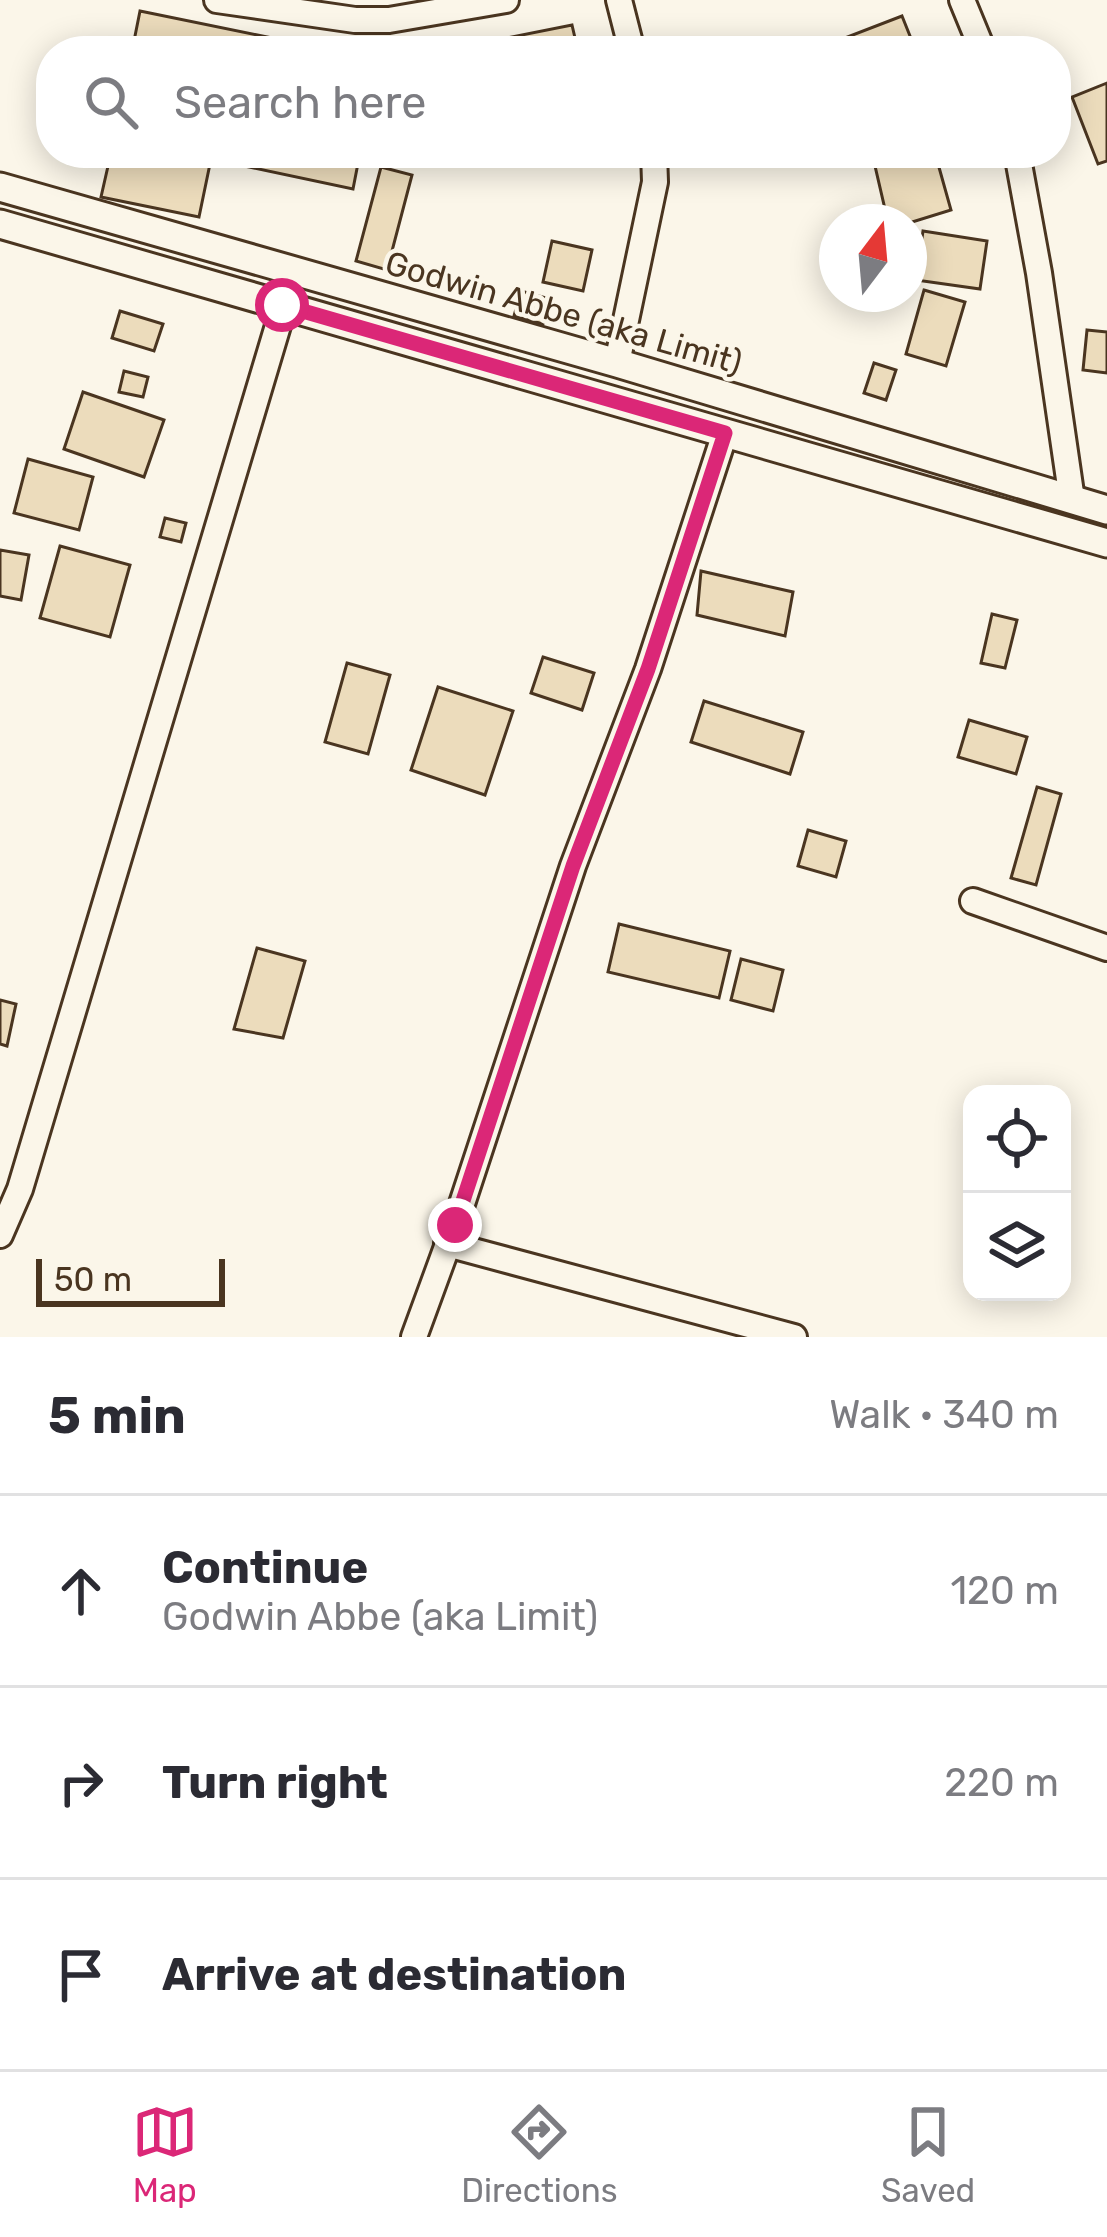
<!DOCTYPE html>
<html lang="en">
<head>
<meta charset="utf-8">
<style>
  :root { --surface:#fff; --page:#f2f2f3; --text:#2b2b33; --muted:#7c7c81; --line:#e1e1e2; --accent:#db2777 }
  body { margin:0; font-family:Rubik,sans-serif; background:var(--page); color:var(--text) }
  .controls { position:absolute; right:36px; bottom:36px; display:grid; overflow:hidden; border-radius:24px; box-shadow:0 6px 30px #0003 }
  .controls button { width:108px; height:108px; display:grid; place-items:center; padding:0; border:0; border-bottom:3px solid var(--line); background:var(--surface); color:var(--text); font:60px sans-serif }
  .compass { position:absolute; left:819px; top:204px; width:108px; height:108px; border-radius:50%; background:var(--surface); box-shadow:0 6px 30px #0003; rotate:16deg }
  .scale { position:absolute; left:36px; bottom:30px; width:189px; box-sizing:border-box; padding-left:12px; border:6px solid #4a3520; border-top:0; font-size:33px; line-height:42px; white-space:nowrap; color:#4a3520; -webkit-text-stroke:9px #fbf6e9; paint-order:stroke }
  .stop { position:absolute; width:36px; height:36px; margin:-27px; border:9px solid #db2777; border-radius:50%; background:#fff }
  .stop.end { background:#db2777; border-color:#fff; box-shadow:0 3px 12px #0008 }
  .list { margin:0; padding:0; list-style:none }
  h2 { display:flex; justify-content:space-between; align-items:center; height:156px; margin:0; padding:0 48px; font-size:51px }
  h2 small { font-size:39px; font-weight:400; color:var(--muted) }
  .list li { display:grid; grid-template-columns:78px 1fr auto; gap:36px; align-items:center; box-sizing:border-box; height:192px; padding:0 48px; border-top:3px solid var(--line) }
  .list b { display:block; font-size:45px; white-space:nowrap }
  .list p { margin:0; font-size:39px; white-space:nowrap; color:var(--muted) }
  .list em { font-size:39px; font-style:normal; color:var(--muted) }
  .icon { flex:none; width:66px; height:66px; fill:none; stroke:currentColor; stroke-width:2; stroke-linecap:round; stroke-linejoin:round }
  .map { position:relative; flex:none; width:1107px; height:1337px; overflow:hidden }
  .search { position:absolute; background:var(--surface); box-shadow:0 6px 30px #0003; left:36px; right:36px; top:36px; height:132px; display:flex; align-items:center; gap:30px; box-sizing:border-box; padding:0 42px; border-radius:48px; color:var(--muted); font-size:45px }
  .sheet { height:732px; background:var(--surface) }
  nav { display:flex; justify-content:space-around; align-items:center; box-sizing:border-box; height:168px; border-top:3px solid var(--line); background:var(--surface); font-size:33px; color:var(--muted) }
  nav a { display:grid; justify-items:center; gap:6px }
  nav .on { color:var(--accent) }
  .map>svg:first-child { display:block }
  .building { fill:#ecdcbc; stroke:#4a3520; stroke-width:3 }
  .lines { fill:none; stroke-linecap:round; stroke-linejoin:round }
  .minor-casing { stroke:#4a3520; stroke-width:30 }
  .tertiary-casing { stroke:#4a3520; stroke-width:33 }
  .minor { stroke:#fbf6e9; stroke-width:24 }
  .tertiary { stroke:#fbf6e9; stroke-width:27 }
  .route { stroke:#db2777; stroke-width:15 }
  .labels { text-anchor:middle; stroke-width:9; stroke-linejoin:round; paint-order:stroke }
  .street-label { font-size:33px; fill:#4a3520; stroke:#fbf6e9 }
</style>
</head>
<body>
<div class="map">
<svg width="1107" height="1337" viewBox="0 0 1107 1337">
  <rect width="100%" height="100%" fill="#fbf6e9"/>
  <!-- building -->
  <g class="building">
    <polygon points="140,11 336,51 132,51"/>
    <polygon points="902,16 916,51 832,51 829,44"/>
    <polygon points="572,25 578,51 484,51 482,43"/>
    <polygon points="1107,83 1107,161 1098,164 1072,97"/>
    <polygon points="111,153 360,153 353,189 211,159 199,217 101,197"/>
    <polygon points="872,153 935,153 951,210 909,223 888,222"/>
    <polygon points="381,167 412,175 387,270 356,261"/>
    <polygon points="923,231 987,241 980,289 916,280"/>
    <polygon points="552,241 592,250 583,291 543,282"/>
    <polygon points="924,290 965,302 946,366 906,354"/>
    <polygon points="521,291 550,299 543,324 514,316"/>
    <polygon points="120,311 163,324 154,351 112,338"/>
    <polygon points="1087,330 1107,332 1107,373 1083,370"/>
    <polygon points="874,363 896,370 886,400 864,393"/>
    <polygon points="124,371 148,377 143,397 119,392"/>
    <polygon points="83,392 164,420 144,477 64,449"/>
    <polygon points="28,459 93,477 79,530 14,513"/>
    <polygon points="165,518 186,523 181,542 160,537"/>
    <polygon points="60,546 130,565 110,637 40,618"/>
    <polygon points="0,550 29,555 21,600 0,596"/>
    <polygon points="701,571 793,592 785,636 697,615"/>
    <polygon points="992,614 1017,620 1005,668 981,663"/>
    <polygon points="543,657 594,673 582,710 531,693"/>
    <polygon points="347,663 390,675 368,754 325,742"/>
    <polygon points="438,687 513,711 485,795 411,770"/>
    <polygon points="704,701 803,732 790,774 691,742"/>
    <polygon points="969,720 1027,737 1016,774 958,757"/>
    <polygon points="1037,787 1061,794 1036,885 1011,878"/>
    <polygon points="808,830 846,841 836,877 798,866"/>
    <polygon points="619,924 730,951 719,998 608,972"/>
    <polygon points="257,948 305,961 283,1038 234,1029"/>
    <polygon points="741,959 783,970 773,1011 731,1000"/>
    <polygon points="0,1000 16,1004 7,1046 0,1044"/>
  </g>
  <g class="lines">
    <defs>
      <g id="minor">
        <polyline points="217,0 355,20 389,20 506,0"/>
        <polyline points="619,0 632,51"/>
        <polyline points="962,0 983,51"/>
        <polyline points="1017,153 1039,273 1072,500"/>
        <polyline points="617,363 655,182 654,153"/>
        <polyline points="973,901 1107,948"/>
        <polyline points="0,1235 20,1189 294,272"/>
        <polyline points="447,1244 794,1337"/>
        <polyline points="414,1337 455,1225 573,866 648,669 725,433"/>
      </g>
      <g id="tertiary">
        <polyline points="0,187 617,363 1107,510"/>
        <polyline points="0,224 1107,543"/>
      </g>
    </defs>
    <!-- minor casing -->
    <use href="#minor" class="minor-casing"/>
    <!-- tertiary casing -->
    <use href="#tertiary" class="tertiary-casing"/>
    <!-- minor -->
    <use href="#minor" class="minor"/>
    <!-- tertiary -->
    <use href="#tertiary" class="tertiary"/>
  </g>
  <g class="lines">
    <!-- route -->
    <polyline class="route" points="282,305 725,433 648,669 573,866 455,1225"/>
  </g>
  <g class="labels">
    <!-- street labels -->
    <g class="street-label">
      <text transform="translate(564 312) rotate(16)" y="12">Godwin Abbe (aka Limit)</text>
    </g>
  </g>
</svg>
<div class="controls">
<button><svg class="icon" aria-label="locate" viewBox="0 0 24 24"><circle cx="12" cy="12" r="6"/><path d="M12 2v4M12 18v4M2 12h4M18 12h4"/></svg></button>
<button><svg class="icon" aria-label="layers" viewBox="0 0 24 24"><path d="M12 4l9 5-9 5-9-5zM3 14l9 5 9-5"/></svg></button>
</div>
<svg class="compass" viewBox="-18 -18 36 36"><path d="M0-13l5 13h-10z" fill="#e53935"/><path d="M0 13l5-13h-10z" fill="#7c7c81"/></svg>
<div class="scale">50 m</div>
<div class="stop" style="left:282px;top:305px"></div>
<div class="stop end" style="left:455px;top:1225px"></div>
<div class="search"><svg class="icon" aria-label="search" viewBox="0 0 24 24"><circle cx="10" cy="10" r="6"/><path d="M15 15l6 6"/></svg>Search here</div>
</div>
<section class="sheet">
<h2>5 min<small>Walk · 340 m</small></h2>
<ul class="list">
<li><svg class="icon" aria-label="ahead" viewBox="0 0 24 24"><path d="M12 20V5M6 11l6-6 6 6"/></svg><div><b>Continue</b><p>Godwin Abbe (aka Limit)</p></div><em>120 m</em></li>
<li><svg class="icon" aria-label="right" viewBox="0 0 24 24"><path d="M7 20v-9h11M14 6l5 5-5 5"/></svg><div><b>Turn right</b></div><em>220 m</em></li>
<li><svg class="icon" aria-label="arrive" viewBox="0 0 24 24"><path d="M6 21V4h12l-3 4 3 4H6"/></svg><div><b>Arrive at destination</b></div></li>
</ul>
</section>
<nav>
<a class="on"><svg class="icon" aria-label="map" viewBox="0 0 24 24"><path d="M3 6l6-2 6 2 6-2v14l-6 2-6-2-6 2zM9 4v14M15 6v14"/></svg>Map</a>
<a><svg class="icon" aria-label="directions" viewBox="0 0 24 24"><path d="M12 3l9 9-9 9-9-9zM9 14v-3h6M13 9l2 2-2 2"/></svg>Directions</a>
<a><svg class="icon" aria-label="saved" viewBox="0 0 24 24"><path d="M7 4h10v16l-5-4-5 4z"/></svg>Saved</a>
</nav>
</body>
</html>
